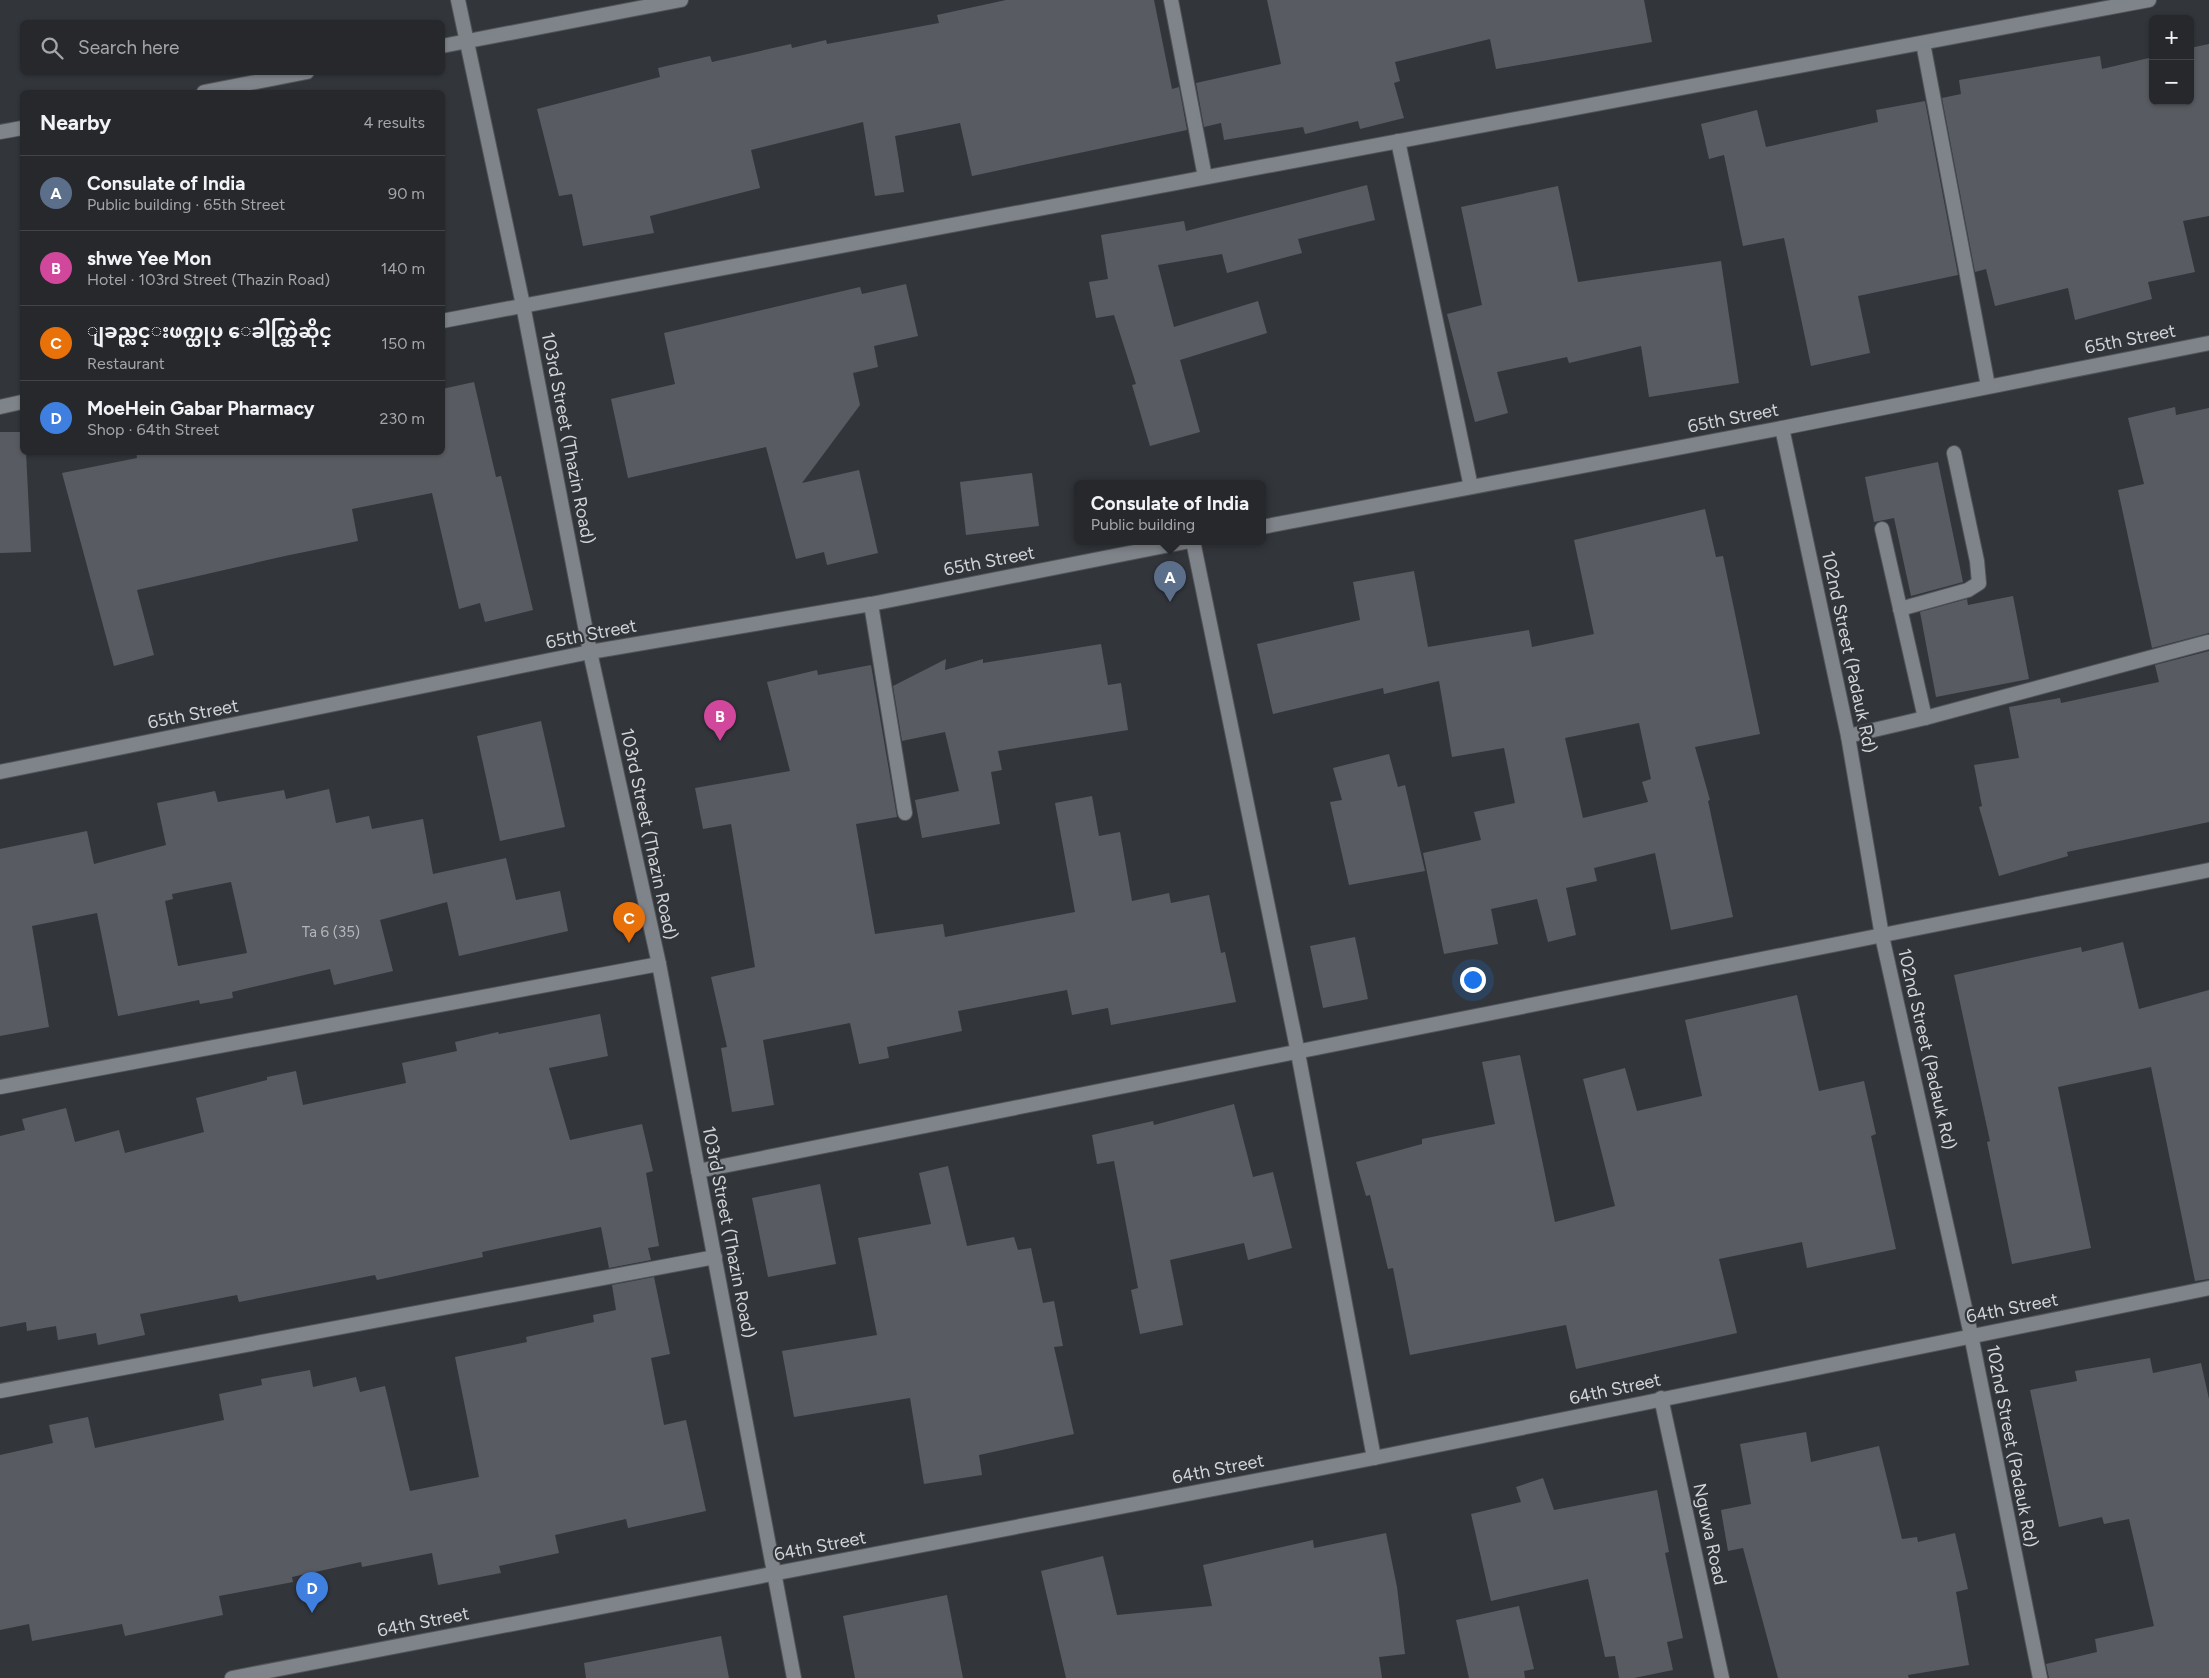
<!DOCTYPE html>
<html lang="en">
<head>
<meta charset="utf-8">
<style>
  :root { --surface:#26282c; --page:#323438; --text:#f1f3f6; --muted:#a4a6a9; --line:#424448; --accent:#8c9099 }
  body { margin:0; font-family:Figtree,"Noto Sans Myanmar",sans-serif; background:var(--page); color:var(--text) }
  .controls { position:absolute; right:15px; top:15px; display:grid; overflow:hidden; border-radius:8px; box-shadow:0 1px 4px #0004 }
  .controls button { width:45px; height:45px; display:grid; place-items:center; padding:0; border:0; border-bottom:1px solid var(--line); background:var(--surface); color:var(--text); font:25px sans-serif }
  .you { position:absolute; left:1472px; top:979px; width:18px; height:18px; margin:-12px; border:4px solid #fff; border-radius:50%; background:#1a73e8; box-shadow:0 0 0 8px #1a73e833 }
  .badge { display:grid; place-items:center; width:32px; height:32px; border-radius:50%; background:var(--accent); color:#fff; font-size:16px; font-weight:700 }
  .pin { position:absolute; translate:-50% -41px; filter:drop-shadow(0 1px 2px #0008) }
  .pin::after { content:''; position:absolute; top:26px; width:18px; height:15px; background:inherit; clip-path:polygon(0 0,100% 0,50% 100%) }
  .popup { position:absolute; left:1074px; top:480px; width:192px; height:65px; box-sizing:border-box; display:grid; place-content:center; border-radius:8px; background:var(--surface); filter:drop-shadow(0 1px 4px #0005); font-size:16px; white-space:nowrap; color:var(--muted) }
  .popup b { font-size:19px; color:var(--text) }
  .popup::after { content:''; position:absolute; left:50%; top:100%; margin-left:-10px; border:10px solid transparent; border-top-color:var(--surface) }
  .list { margin:0; padding:0; list-style:none }
  h2 { display:flex; justify-content:space-between; align-items:center; height:65px; margin:0; padding:0 20px; font-size:21px }
  h2 small { font-size:16px; font-weight:400; color:var(--muted) }
  .list li { display:grid; grid-template-columns:32px 1fr auto; gap:15px; align-items:center; box-sizing:border-box; height:75px; padding:0 20px; border-top:1px solid var(--line) }
  .list b { display:block; font-size:19px; white-space:nowrap }
  .list p { margin:0; font-size:16px; white-space:nowrap; color:var(--muted) }
  .list em { font-size:16px; font-style:normal; color:var(--muted) }
  .icon { flex:none; width:28px; height:28px; fill:none; stroke:currentColor; stroke-width:2; stroke-linecap:round; stroke-linejoin:round }
  .map { position:relative; flex:none; width:2209px; height:1678px; overflow:hidden }
  .search { position:absolute; background:var(--surface); box-shadow:0 1px 4px #0004; left:20px; top:20px; width:425px; height:55px; display:flex; align-items:center; gap:12px; box-sizing:border-box; padding:0 18px; border-radius:8px; color:var(--muted); font-size:19px }
  .panel { position:absolute; background:var(--surface); box-shadow:0 1px 4px #0004; left:20px; top:90px; width:425px; height:365px; border-radius:8px }
  .map>svg:first-child { display:block }
  .building { fill:#585c62; fill-rule:evenodd }
  .lines { fill:none; stroke-linecap:round; stroke-linejoin:round }
  .service-casing { stroke:#515559; stroke-width:16 }
  .minor-casing { stroke:#515559; stroke-width:16 }
  .tertiary-casing { stroke:#515559; stroke-width:16 }
  .service { stroke:#7f848a; stroke-width:14 }
  .minor { stroke:#7f848a; stroke-width:14 }
  .tertiary { stroke:#7f848a; stroke-width:14 }
  .labels { text-anchor:middle; stroke-width:4.5; stroke-linejoin:round; paint-order:stroke }
  .number-label { font-size:15px; fill:#b4b7ba }
  .street-label { font-size:18px; fill:#d2d5d8; stroke:#32363b }
</style>
</head>
<body>
<div class="map">
<svg width="2209" height="1678" viewBox="0 0 2209 1678">
  <rect width="100%" height="100%" fill="#32363b"/>
  <!-- building -->
  <g class="building">
    <polygon points="1006,0 1154,0 1172,89 1179,87 1187,130 972,176 960,123 895,136 904,192 875,196 863,122 751,150 760,188 650,216 654,233 583,246 572,194 559,196 537,109 660,77 658,68 710,56 712,62 791,44 792,48 826,40 827,44 939,23 937,15"/>
    <polygon points="1267,0 1644,0 1652,42 1496,69 1490,39 1395,62 1400,81 1394,83 1404,118 1360,129 1358,121 1305,134 1303,127 1224,140 1221,123 1204,127 1196,83 1281,64"/>
    <polygon points="2209,44 2209,216 2183,221 2195,272 2148,282 2152,299 2075,320 2068,288 1995,306 1986,269 1975,272 1942,98 1961,94 1959,80 2100,56 2102,69 2153,57 2153,101 2190,101 2190,48"/>
    <polygon points="1925,101 1958,275 1858,296 1870,353 1811,366 1784,238 1743,246 1724,155 1709,159 1701,124 1757,110 1766,147 1878,122 1876,110"/>
    <polygon points="1367,185 1375,220 1298,239 1302,253 1227,273 1222,254 1158,265 1174,327 1258,301 1267,333 1180,360 1200,432 1150,446 1132,385 1136,384 1114,315 1096,318 1089,282 1108,279 1101,235 1184,221 1186,231"/>
    <polygon points="1558,186 1578,282 1721,261 1739,383 1649,397 1641,346 1569,363 1567,357 1497,372 1508,413 1475,422 1447,314 1482,305 1461,207"/>
    <polygon points="906,284 918,336 874,346 878,367 853,373 860,405 802,483 859,470 878,553 827,565 824,552 796,559 766,447 628,478 611,399 675,384 664,333 860,287 862,294"/>
    <polygon points="474,382 496,477 501,476 533,610 485,622 480,603 459,609 432,493 352,509 358,541 285,556 137,590 154,655 114,666 62,473 137,458 136,452 442,452 442,389"/>
    <polygon points="2175,407 2176,415 2209,408 2209,633 2152,648 2118,490 2144,484 2128,418"/>
    <polygon points="0,432 22,432 22,452 26,452 31,552 0,553"/>
    <polygon points="1938,462 1963,582 1911,596 1894,518 1874,522 1865,477"/>
    <polygon points="1032,473 1039,526 966,535 960,482"/>
    <path d="M 1705,509 L 1716,557 L 1723,556 L 1760,734 L 1695,747 L 1710,800 L 1708,801 L 1733,917 L 1671,930 L 1655,853 L 1594,868 L 1597,881 L 1566,888 L 1576,935 L 1548,942 L 1537,899 L 1491,909 L 1498,944 L 1444,954 L 1423,853 L 1481,840 L 1474,812 L 1515,803 L 1504,748 L 1452,757 L 1439,681 L 1384,694 L 1383,688 L 1273,714 L 1257,644 L 1360,620 L 1353,582 L 1414,571 L 1428,647 L 1529,630 L 1532,647 L 1594,634 L 1574,540 ZM 1639,723 L 1651,779 L 1642,782 L 1648,802 L 1583,818 L 1565,738 Z"/>
    <polygon points="2013,596 2029,679 1936,697 1920,612 1967,599 1968,605"/>
    <polygon points="1101,644 1108,685 1121,683 1128,730 998,751 1002,770 991,772 1000,824 922,838 915,800 959,791 945,732 902,741 893,686 946,659 945,670 983,659 983,663"/>
    <polygon points="2209,651 2209,822 2067,852 2068,856 1999,876 1979,807 1982,806 1974,765 2019,758 2009,707 2060,698 2061,703 2159,682 2155,665"/>
    <polygon points="871,665 897,817 856,824 875,934 943,924 945,937 1075,912 1055,803 1092,796 1099,836 1120,832 1132,901 1169,893 1171,903 1209,895 1221,953 1225,952 1236,1002 1111,1025 1108,1008 1072,1015 1067,990 958,1011 962,1031 887,1047 889,1058 859,1064 850,1023 763,1040 774,1105 732,1112 721,1048 727,1047 711,977 755,967 731,824 703,829 695,788 790,771 767,682 817,670 818,675"/>
    <polygon points="541,721 565,827 500,841 477,736"/>
    <polygon points="1389,754 1398,787 1405,785 1425,871 1349,885 1330,802 1342,800 1333,768"/>
    <path d="M 329,789 L 336,823 L 369,816 L 372,829 L 423,819 L 433,874 L 506,858 L 516,900 L 560,891 L 568,931 L 459,956 L 447,902 L 380,920 L 393,971 L 334,985 L 330,969 L 232,992 L 233,998 L 200,1004 L 199,1000 L 118,1016 L 97,913 L 32,926 L 49,1027 L 0,1036 L 0,849 L 87,831 L 94,864 L 166,845 L 157,803 L 215,791 L 218,802 L 284,790 L 286,799 ZM 231,882 L 247,953 L 178,966 L 165,901 L 173,899 L 172,894 Z"/>
    <polygon points="1355,937 1368,999 1323,1008 1310,946"/>
    <polygon points="2123,942 2139,1009 2209,990 2209,1279 2195,1281 2151,1067 2058,1087 2091,1248 2012,1264 1987,1142 1990,1141 1954,975 2081,947 2082,952"/>
    <polygon points="1797,995 1819,1091 1864,1081 1876,1134 1871,1136 1896,1249 1807,1268 1802,1242 1719,1259 1737,1333 1576,1369 1566,1325 1410,1355 1393,1268 1388,1269 1370,1195 1366,1196 1356,1162 1422,1144 1422,1139 1495,1124 1482,1062 1520,1055 1555,1222 1615,1206 1583,1079 1625,1068 1637,1111 1702,1096 1685,1020"/>
    <polygon points="600,1014 608,1056 549,1068 570,1140 642,1124 653,1171 646,1173 659,1246 648,1248 651,1260 609,1268 601,1227 482,1252 483,1257 377,1280 375,1275 239,1302 237,1295 140,1314 145,1335 98,1345 96,1333 58,1340 56,1326 27,1331 26,1322 0,1327 0,1136 25,1130 22,1119 66,1108 75,1142 119,1130 125,1153 204,1132 196,1098 267,1080 267,1077 296,1071 303,1105 406,1083 402,1063 457,1051 455,1042 498,1032 499,1034"/>
    <polygon points="1234,1104 1253,1177 1273,1172 1292,1248 1248,1260 1244,1243 1170,1260 1183,1325 1140,1334 1131,1290 1138,1288 1114,1161 1097,1164 1092,1135 1153,1121 1154,1125"/>
    <polygon points="948,1166 967,1246 1014,1237 1018,1250 1031,1248 1043,1303 1054,1301 1063,1346 1054,1347 1074,1434 979,1455 982,1475 924,1484 910,1398 794,1417 782,1351 877,1335 858,1238 931,1224 919,1173"/>
    <polygon points="820,1184 836,1264 768,1277 752,1198"/>
    <polygon points="654,1277 670,1354 651,1358 664,1425 686,1420 706,1511 628,1528 626,1519 555,1535 559,1553 499,1566 501,1573 438,1585 432,1553 362,1567 361,1562 292,1577 293,1582 219,1596 223,1615 125,1636 122,1624 32,1641 29,1624 0,1630 0,1455 53,1443 49,1425 88,1417 95,1448 224,1420 219,1394 262,1385 261,1379 310,1370 313,1387 356,1377 360,1392 385,1386 410,1491 479,1477 455,1357 527,1342 526,1337 594,1322 593,1315 616,1310 612,1285"/>
    <polygon points="2150,1358 2153,1373 2201,1363 2209,1399 2209,1678 2049,1678 2046,1664 2097,1652 2095,1639 2154,1626 2129,1519 2104,1524 2102,1517 2059,1527 2030,1390 2077,1381 2075,1371"/>
    <polygon points="1806,1432 1811,1462 1879,1446 1902,1539 1917,1537 1918,1542 1955,1533 1968,1589 1956,1592 1969,1665 1908,1675 1909,1678 1778,1678 1743,1548 1728,1551 1721,1510 1751,1504 1740,1444"/>
    <polygon points="1543,1478 1554,1510 1657,1490 1669,1552 1665,1553 1683,1638 1667,1642 1673,1670 1634,1678 1619,1678 1615,1656 1605,1657 1588,1579 1491,1601 1471,1514 1521,1502 1516,1487"/>
    <polygon points="1386,1533 1397,1587 1405,1654 1379,1657 1382,1678 1066,1678 1041,1571 1103,1556 1117,1615 1212,1606 1203,1565 1313,1540 1314,1548"/>
    <polygon points="947,1595 963,1678 855,1678 843,1616"/>
    <polygon points="1519,1606 1534,1669 1524,1671 1525,1678 1469,1678 1456,1620"/>
    <polygon points="721,1636 729,1678 586,1678 584,1663"/>
  </g>
  <g class="lines">
    <defs>
      <g id="service">
        <polyline points="1882,529 1925,718"/>
        <polyline points="1900,609 1968,590 1979,583 1977,561 1954,453"/>
        <polyline points="1848,736 1925,718 2208,642"/>
      </g>
      <g id="minor">
        <polyline points="1171,0 1205,177"/>
        <polyline points="1923,43 1988,386"/>
        <polyline points="442,46 681,0"/>
        <polyline points="204,92 307,72"/>
        <polyline points="0,132 22,128"/>
        <polyline points="1398,141 1471,487"/>
        <polyline points="442,321 2149,0"/>
        <polyline points="0,407 22,402"/>
        <polyline points="1782,428 1848,736 1882,936 1971,1335 2040,1678"/>
        <polyline points="1193,541 1298,1053 1374,1458"/>
        <polyline points="871,604 905,813"/>
        <polyline points="0,1087 659,964"/>
        <polyline points="698,1171 2209,870"/>
        <polyline points="0,1391 715,1257"/>
        <polyline points="1661,1398 1722,1678"/>
      </g>
      <g id="tertiary">
        <polyline points="458,0 523,305 590,652 659,964 794,1678"/>
        <polyline points="1262,527 1782,428 2209,343"/>
        <polyline points="0,772 590,652 871,604 1190,541"/>
        <polyline points="232,1678 1374,1458 2209,1288"/>
      </g>
    </defs>
    <!-- service casing -->
    <use href="#service" class="service-casing"/>
    <!-- minor casing -->
    <use href="#minor" class="minor-casing"/>
    <!-- tertiary casing -->
    <use href="#tertiary" class="tertiary-casing"/>
    <!-- service -->
    <use href="#service" class="service"/>
    <!-- minor -->
    <use href="#minor" class="minor"/>
    <!-- tertiary -->
    <use href="#tertiary" class="tertiary"/>
  </g>
  <g class="labels">
    <!-- number labels -->
    <g class="number-label">
      <text x="331" y="937">Ta 6 (35)</text>
    </g>
    <!-- street labels -->
    <g class="street-label">
      <text transform="translate(2130 339) rotate(-11)" y="6">65th Street</text>
      <text transform="translate(1733 418) rotate(-11)" y="6">65th Street</text>
      <text transform="translate(568 438) rotate(79)" y="6">103rd Street (Thazin Road)</text>
      <text transform="translate(989 561) rotate(-11)" y="6">65th Street</text>
      <text transform="translate(591 634) rotate(-11)" y="6">65th Street</text>
      <text transform="translate(1849 652) rotate(78)" y="6">102nd Street (Padauk Rd)</text>
      <text transform="translate(193 714) rotate(-11)" y="6">65th Street</text>
      <text transform="translate(649 834) rotate(78)" y="6">103rd Street (Thazin Road)</text>
      <text transform="translate(1927 1049) rotate(77)" y="6">102nd Street (Padauk Rd)</text>
      <text transform="translate(729 1232) rotate(79)" y="6">103rd Street (Thazin Road)</text>
      <text transform="translate(2012 1308) rotate(-11)" y="6">64th Street</text>
      <text transform="translate(1615 1389) rotate(-12)" y="6">64th Street</text>
      <text transform="translate(2012 1446) rotate(79)" y="6">102nd Street (Padauk Rd)</text>
      <text transform="translate(1218 1469) rotate(-11)" y="6">64th Street</text>
      <text transform="translate(1710 1534) rotate(78)" y="6">Nguwa Road</text>
      <text transform="translate(820 1546) rotate(-11)" y="6">64th Street</text>
      <text transform="translate(423 1622) rotate(-11)" y="6">64th Street</text>
    </g>
  </g>
</svg>
<div class="controls">
<button>+</button>
<button>−</button>
</div>
<div class="you"></div>
<div class="pin badge" style="left:1170px;top:602px;background:#5c6f8a">A</div>
<div class="popup"><b>Consulate of India</b>Public building</div>
<div class="pin badge" style="left:720px;top:741px;background:#d1479c">B</div>
<div class="pin badge" style="left:629px;top:943px;background:#e8710a">C</div>
<div class="pin badge" style="left:312px;top:1613px;background:#3f7fe0">D</div>
<div class="search"><svg class="icon" aria-label="search" viewBox="0 0 24 24"><circle cx="10" cy="10" r="6"/><path d="M15 15l6 6"/></svg>Search here</div>
<section class="panel">
<h2>Nearby<small>4 results</small></h2>
<ul class="list">
<li><span class="badge" style="background:#5c6f8a">A</span><div><b>Consulate of India</b><p>Public building · 65th Street</p></div><em>90 m</em></li>
<li><span class="badge" style="background:#d1479c">B</span><div><b>shwe Yee Mon</b><p>Hotel · 103rd Street (Thazin Road)</p></div><em>140 m</em></li>
<li><span class="badge" style="background:#e8710a">C</span><div><b>ျခည္လင္းဖက္ထုပ္ ေခါက္ဆြဲဆိုင္</b><p>Restaurant</p></div><em>150 m</em></li>
<li><span class="badge" style="background:#3f7fe0">D</span><div><b>MoeHein Gabar Pharmacy</b><p>Shop · 64th Street</p></div><em>230 m</em></li>
</ul>
</section>
</div>
</body>
</html>
